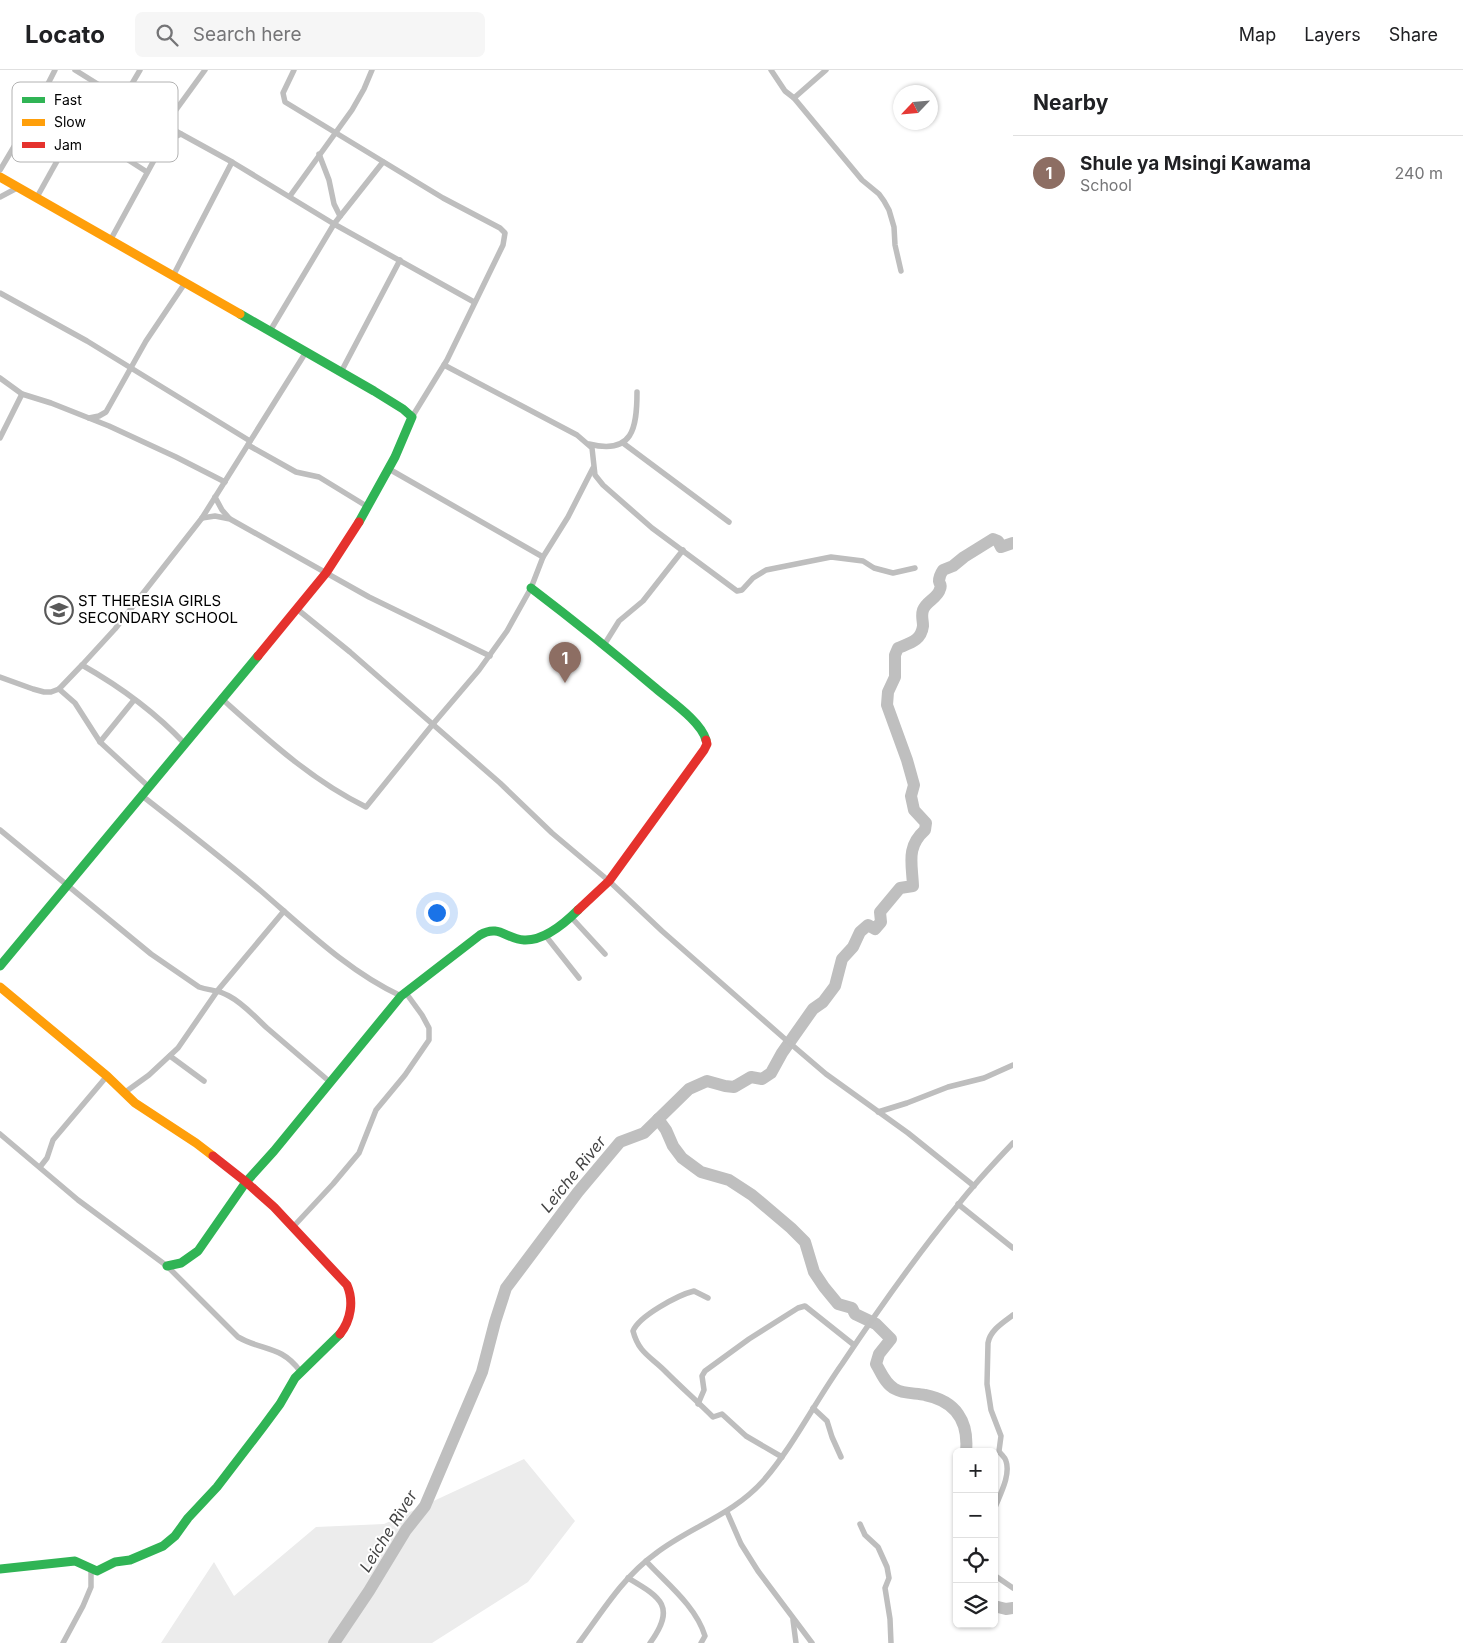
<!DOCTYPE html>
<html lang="en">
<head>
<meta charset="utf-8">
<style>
  :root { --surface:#fff; --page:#f6f6f6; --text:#202124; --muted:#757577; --line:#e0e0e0; --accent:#595959 }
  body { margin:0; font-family:Inter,sans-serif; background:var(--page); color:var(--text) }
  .controls { position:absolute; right:15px; bottom:15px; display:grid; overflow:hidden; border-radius:8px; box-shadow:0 1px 4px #0004 }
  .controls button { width:45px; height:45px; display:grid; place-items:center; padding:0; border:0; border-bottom:1px solid var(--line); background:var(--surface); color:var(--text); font:25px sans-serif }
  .compass { position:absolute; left:893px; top:15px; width:45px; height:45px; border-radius:50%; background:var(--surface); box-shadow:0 1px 4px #0004; rotate:244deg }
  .you { position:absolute; left:436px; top:842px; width:18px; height:18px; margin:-12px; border:4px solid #fff; border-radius:50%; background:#1a73e8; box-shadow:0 0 0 8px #1a73e833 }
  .badge { display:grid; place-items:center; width:32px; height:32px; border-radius:50%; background:var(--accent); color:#fff; font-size:16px; font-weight:700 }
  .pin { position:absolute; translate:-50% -41px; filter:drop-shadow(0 1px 2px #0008) }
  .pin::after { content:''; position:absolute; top:26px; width:18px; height:15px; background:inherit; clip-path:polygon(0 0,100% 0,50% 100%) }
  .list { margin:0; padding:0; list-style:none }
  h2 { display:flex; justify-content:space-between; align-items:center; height:65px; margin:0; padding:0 20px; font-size:21px }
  h2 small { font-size:16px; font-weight:400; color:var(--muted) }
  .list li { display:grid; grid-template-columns:32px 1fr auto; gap:15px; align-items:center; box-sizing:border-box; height:75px; padding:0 20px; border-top:1px solid var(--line) }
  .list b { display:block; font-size:19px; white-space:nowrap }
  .list p { margin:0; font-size:16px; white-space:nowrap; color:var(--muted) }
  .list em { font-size:16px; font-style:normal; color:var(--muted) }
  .icon { flex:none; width:28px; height:28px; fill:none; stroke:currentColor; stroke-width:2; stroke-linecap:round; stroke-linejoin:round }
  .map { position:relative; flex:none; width:1013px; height:1573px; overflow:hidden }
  header { display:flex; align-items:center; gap:30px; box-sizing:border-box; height:70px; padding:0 25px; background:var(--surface); border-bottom:1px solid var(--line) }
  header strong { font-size:24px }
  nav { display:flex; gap:28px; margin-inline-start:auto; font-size:18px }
  .search { width:350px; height:45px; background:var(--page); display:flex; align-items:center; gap:12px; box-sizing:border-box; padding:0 18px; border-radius:8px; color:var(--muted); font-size:19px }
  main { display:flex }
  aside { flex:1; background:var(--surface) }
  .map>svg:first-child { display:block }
  .green { fill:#ececec }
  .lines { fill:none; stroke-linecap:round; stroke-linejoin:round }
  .river { stroke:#bfbfbf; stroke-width:12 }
  .street { stroke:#bebebe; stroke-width:5.5 }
  .fast { stroke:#30b455; stroke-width:9 }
  .slow { stroke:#ff9f0a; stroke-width:9 }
  .jam { stroke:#e5322d; stroke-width:9 }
  .labels { text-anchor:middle; stroke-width:4; stroke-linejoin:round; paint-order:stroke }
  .poi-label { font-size:15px; fill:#000; stroke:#fff; text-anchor:start }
  .water-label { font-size:16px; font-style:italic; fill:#444; stroke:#fff }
  .key { fill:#fff; stroke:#b2b2b2; stroke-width:1 }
  .key-label { font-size:14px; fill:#000 }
</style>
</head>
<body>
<header>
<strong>Locato</strong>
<div class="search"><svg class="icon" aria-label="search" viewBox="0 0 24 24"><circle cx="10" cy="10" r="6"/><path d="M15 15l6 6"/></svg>Search here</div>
<nav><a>Map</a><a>Layers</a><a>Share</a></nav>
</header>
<main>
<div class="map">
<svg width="1013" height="1573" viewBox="0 0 1013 1573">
  <rect width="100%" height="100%" fill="#fff"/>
  <!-- green -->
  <polygon class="green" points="524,1389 575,1451 528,1512 432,1573 161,1573 214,1492 234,1526 316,1457 384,1454"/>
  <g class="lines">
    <!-- river -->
    <g class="river">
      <path d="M 658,1049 L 666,1060 L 673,1076 L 682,1088 L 701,1102 L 729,1110 L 752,1125 L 791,1158 L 805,1172 L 814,1202 L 824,1217 L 838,1234 L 852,1238 L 855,1244 L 876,1254 L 891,1269 L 879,1284 L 876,1294 C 881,1302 885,1314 895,1319 C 903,1324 916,1323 925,1325 C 956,1331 969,1351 966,1382"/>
      <polyline points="994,1536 1006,1539 1013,1538"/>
      <path d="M 334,1573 L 369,1521 L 406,1460 L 425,1436 L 482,1302 L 495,1252 L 506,1218 L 578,1122 L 620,1072 L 644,1063 L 689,1019 L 707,1011 L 725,1016 L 734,1017 L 751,1007 L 762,1009 L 771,1003 L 782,983 L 813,939 L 823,932 L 835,916 L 842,889 L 853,877 L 860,862 L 868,855 L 875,859 L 881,852 L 880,842 L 900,818 L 913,816 C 912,793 906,777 925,760 L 926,753 L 914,740 L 911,726 L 914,715 L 907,690 L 887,635 L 888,622 L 895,607 L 895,585 L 898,578 C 910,573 921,571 923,556 C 923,550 921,546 923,540 C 926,531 938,528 940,519 C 942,514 940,516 939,511 C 939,507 941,503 943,500 L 953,496 L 964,487 L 993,469 L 998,471 L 1001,477 L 1013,473"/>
    </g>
    <!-- street -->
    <g class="street">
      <polyline points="75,0 152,48 232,92 334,154 474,232"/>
      <polyline points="294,0 283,23 285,32 443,128 500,158 505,163 503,175 447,290 412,347"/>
      <polyline points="771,0 785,21 794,28 862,110 879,124 884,131 889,140 894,157 895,175 901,201"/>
      <polyline points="794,28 826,0"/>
      <polyline points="123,29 140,0"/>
      <polyline points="38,32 147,102"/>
      <polyline points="164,72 181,64"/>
      <polyline points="319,84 329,110 334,134 340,146"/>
      <polyline points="0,100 28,53 55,0"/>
      <polyline points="290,126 352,40 364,19 372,0"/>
      <polyline points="0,127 17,118"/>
      <polyline points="37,127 76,57"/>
      <polyline points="111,169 164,72 165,55 205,0"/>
      <polyline points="173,206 232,92"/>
      <polyline points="0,223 87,271 250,371"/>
      <polyline points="270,261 334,154 383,92"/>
      <polyline points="444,295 577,365 592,378 595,405 603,415 652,458 737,521 742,520 753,508 766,500 831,487 863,491 874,498 893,503 915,498"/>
      <polyline points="341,302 400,190"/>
      <polyline points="0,308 22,324 51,333 109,356 176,387 225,412"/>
      <polyline points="89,348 99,346 106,342 146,271 185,213"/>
      <polyline points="0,368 22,324"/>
      <polyline points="623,373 729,452"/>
      <path d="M 589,374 C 633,385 637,358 637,322"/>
      <polyline points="248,375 296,402 319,407 368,437"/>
      <polyline points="389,399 543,487"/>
      <polyline points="215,427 222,440 229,448"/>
      <polyline points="202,448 215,446 230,449 369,527 490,586"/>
      <polyline points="297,539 350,582 500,713 552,763 609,811 662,861 785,969 826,1004 908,1063 974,1116"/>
      <polyline points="604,575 619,551 643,531 683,480"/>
      <path d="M 82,595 C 119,616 156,643 185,674"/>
      <polyline points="0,607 33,619 44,622 51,622 59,619 82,595 115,559 202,448 306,282"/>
      <polyline points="59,619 75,633 100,672 149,717"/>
      <path d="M 221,628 C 267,669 311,710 366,737 L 433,654 L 479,600 L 507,561 L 531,518 L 543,487 L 568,447 L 593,398"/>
      <polyline points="100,672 134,630"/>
      <path d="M 141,725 C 182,757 222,788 261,821 C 305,859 349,902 401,926"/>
      <path d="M 0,760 L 151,884 L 199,917 C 210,921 217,919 229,926 C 244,934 255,947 267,958 C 288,976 309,994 330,1012"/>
      <polyline points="571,847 605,884"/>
      <polyline points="545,865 579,908"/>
      <polyline points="170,986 204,1011"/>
      <polyline points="124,1023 149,1005 178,978 218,920 284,841"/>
      <polyline points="878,1042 907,1033 948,1017 984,1008 1013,995"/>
      <path d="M 0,1064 L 78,1130 L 167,1196 L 238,1267 C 262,1281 281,1275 300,1301"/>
      <polyline points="40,1097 47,1088 53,1070 107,1006"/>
      <polyline points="958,1134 1013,1178"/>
      <polyline points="293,1157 333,1114 359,1083 376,1040 405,1005 429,970 429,958 422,945 406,923"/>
      <path d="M 708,1228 L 694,1221 C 678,1225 639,1246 633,1261 C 639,1284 652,1287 667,1303 C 682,1318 698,1332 713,1347 L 722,1344 L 746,1366 L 782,1387"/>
      <polyline points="698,1334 704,1320 702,1306 705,1301 749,1269 798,1238 805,1236 854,1275"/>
      <polyline points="813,1338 827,1351 832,1367 841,1387"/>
      <path d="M 994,1440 C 999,1426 1011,1406 1006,1391 C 1005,1387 1001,1385 999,1381 L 1001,1366 L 991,1340 L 987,1314 L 988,1273 C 990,1260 1004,1252 1013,1245"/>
      <polyline points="727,1442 741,1474 758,1501 812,1573"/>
      <polyline points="860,1454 865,1465 878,1477 887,1497 889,1508 885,1518 890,1549 891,1573"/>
      <path d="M 646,1491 C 666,1513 696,1536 705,1566 L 701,1573"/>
      <polyline points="994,1505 1013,1518"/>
      <path d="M 628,1508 C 660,1527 677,1536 650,1573"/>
      <polyline points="793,1550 796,1573"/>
      <polyline points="63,1573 83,1536 91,1517 91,1499"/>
      <path d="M 579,1573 C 602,1542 623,1507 655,1484 C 691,1456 732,1446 764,1410 C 794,1375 815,1332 842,1294 C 878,1240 916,1186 958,1135 C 975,1113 994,1093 1013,1073"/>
    </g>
    <!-- fast -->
    <g class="fast">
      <polyline points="240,244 374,321 403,339 412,347 395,387 359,452"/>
      <path d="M 531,518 C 573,550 613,582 653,616 C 669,630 701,651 706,670"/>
      <polyline points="0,896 258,586"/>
      <path d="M 167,1196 L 181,1193 L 198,1181 L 246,1112 L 274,1081 L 401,926 L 480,865 C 499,854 506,869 524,870 C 544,871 565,853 578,840"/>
      <polyline points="0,1499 75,1491 97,1501 115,1492 130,1490 163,1476 175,1466 188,1448 217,1417 263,1357 280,1334 295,1308 340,1264"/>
    </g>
    <!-- slow -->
    <g class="slow">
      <polyline points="0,107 240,244"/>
      <polyline points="0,917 107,1006 135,1033 196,1073 213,1086"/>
    </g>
    <!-- jam -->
    <g class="jam">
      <polyline points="258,586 326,503 359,452"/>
      <polyline points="578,840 609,811 704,680 707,674 706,670"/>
      <path d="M 213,1086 L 246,1112 L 274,1137 L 347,1215 C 354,1231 351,1250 340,1264"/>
    </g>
  </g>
  <!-- icons -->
  <defs>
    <symbol id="school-ring" viewBox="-11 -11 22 22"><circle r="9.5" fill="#fff" stroke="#595959" stroke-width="1.5"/><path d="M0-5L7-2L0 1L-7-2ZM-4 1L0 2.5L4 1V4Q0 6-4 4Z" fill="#595959"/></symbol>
  </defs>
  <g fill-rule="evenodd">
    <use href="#school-ring" x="43" y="524" width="32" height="32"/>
  </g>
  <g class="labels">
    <!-- poi labels -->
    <g class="poi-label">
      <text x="78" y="536">ST THERESIA GIRLS<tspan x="78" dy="17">SECONDARY SCHOOL</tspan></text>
    </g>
    <!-- water labels -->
    <g class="water-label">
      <text transform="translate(573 1104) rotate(-51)" y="6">Leiche River</text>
      <text transform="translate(388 1461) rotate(-58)" y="6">Leiche River</text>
    </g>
  </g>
  <!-- legend -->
  <rect x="12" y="12" width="166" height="80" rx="8" class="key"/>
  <rect x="22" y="27" width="23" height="6" fill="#30b455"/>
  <rect x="22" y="49" width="23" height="7" fill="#ff9f0a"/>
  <rect x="22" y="72" width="23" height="6" fill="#e5322d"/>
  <g class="key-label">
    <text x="54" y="35">Fast</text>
    <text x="54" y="57">Slow</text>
    <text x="54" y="80">Jam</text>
  </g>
</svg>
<div class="controls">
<button>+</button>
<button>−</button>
<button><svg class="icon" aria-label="locate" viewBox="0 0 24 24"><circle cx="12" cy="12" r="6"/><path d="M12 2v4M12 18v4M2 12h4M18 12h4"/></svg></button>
<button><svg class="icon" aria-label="layers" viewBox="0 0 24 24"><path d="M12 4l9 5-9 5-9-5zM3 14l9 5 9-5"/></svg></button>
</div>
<svg class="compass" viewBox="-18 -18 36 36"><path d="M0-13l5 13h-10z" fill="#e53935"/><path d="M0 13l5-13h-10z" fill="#757577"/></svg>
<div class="you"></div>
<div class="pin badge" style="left:565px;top:613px;background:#8d6e63">1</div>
</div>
<aside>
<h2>Nearby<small></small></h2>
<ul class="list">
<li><span class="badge" style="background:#8d6e63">1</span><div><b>Shule ya Msingi Kawama</b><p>School</p></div><em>240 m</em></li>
</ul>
</aside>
</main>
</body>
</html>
